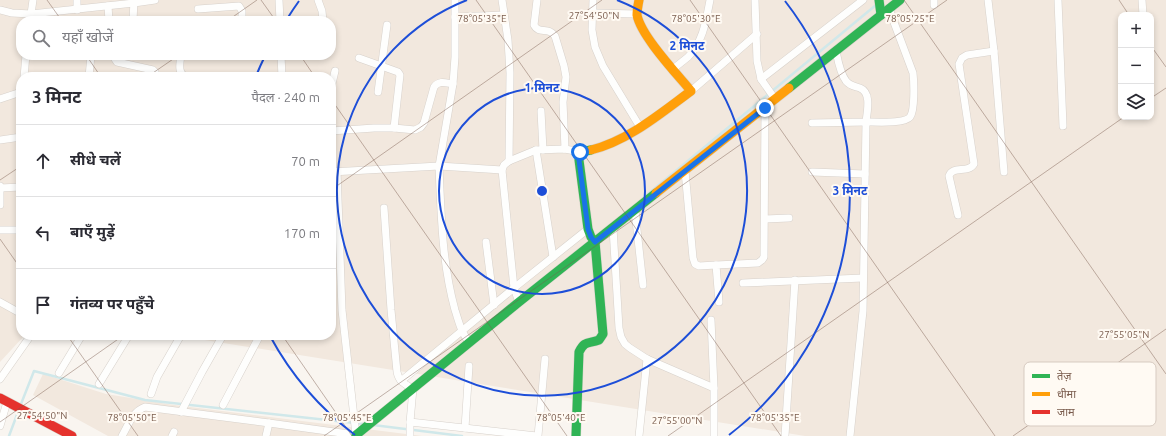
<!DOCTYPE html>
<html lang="hi">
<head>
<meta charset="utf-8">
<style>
  :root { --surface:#fff; --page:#f2f2f3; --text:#2b2b33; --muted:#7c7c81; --line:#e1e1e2 }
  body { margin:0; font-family:Ubuntu,"Noto Sans Devanagari",sans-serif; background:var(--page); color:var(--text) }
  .controls { position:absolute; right:12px; top:12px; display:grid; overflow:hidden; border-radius:8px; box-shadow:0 2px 6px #0003 }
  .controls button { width:36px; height:36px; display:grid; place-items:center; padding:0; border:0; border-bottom:1px solid var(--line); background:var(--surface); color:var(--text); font:20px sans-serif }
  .stop { position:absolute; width:12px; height:12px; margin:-9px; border:3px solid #1a73e8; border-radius:50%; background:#fff }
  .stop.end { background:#1a73e8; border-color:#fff; box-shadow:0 1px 4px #0008 }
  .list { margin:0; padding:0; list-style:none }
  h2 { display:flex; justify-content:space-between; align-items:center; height:52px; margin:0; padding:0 16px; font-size:17px }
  h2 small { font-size:13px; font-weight:400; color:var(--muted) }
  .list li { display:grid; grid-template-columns:26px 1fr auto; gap:12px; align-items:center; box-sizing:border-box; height:72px; padding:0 16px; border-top:1px solid var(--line) }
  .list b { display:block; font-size:15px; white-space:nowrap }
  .list em { font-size:13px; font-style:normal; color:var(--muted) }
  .icon { flex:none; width:22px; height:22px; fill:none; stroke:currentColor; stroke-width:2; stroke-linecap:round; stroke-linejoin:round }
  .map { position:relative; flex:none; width:1166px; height:436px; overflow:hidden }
  .search { position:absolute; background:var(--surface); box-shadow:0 2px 6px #0003; left:16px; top:16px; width:320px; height:44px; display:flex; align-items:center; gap:10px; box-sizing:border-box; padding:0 14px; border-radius:16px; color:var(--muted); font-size:15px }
  .panel { position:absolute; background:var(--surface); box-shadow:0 2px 6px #0003; left:16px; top:72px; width:320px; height:268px; border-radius:16px }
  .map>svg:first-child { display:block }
  .residential { fill:#f2e8de; fill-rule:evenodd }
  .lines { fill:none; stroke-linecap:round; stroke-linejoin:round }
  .stream { stroke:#d0e8ea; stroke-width:2.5 }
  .street-casing { stroke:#d7d1cb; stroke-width:8 }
  .fast-casing { stroke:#d9d2cb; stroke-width:10 }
  .slow-casing { stroke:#d9d2cb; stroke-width:10 }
  .jam-casing { stroke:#d9d2cb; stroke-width:10 }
  .street { stroke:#fefefd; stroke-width:7 }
  .fast { stroke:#30b455; stroke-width:9 }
  .slow { stroke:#ff9f0a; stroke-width:9 }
  .jam { stroke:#e5322d; stroke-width:9 }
  .route { stroke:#1a73e8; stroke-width:5 }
  .ticks { fill:none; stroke:#7a5c4d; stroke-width:1; stroke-opacity:0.45 }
  .ring { fill:none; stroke:#1d4ed8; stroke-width:2 }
  .key { fill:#fffaf3; stroke:#d7cbc1; stroke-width:1 }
  .key-label { font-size:11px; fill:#7a5c4d }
  .ticks-label { font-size:10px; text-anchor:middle; fill:#7a5c4d; stroke:#fffaf3; stroke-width:4; stroke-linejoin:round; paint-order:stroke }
  .centre { fill:#1d4ed8; stroke:#fffaf3; stroke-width:2 }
  .ring-label { font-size:12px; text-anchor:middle; font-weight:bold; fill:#1d4ed8; stroke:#fffaf3; stroke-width:4; stroke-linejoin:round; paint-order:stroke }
</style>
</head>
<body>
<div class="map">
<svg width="1166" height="436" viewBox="0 0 1166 436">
  <rect width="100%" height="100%" fill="#f9f5f0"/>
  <!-- residential -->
  <g class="residential">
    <path d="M 0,0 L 1166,0 L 1166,436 L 805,436 L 174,335 L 331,335 L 331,77 L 21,77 L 21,335 L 25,335 L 0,362 ZM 1121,15 L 1151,15 L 1151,117 L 1121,117 ZM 21,21 L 331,21 L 331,55 L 21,55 Z"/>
    <polygon points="43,374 106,394 174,405 422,436 108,436 33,395"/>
  </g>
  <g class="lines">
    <!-- stream -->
    <g class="stream">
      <polyline points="643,198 876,5"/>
      <polyline points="21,404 34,371 145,400 364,424"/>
      <polyline points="373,425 462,436"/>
      <polyline points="9,436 18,412"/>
    </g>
    <defs>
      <g id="street">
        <polyline points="33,0 31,14 134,3 155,0"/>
        <polyline points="279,0 280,21"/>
        <polyline points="318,0 322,11 323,21"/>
        <polyline points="455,0 455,57 453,84 439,166 502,170"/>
        <polyline points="502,0 508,40 510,73 509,161"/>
        <path d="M 537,0 L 534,25 C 539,35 548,26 555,36 L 564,66 L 566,77 L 563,102 L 565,149"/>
        <polyline points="593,0 592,30 595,47 603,66 640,127"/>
        <polyline points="755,0 757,61 761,79 775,99"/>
        <polyline points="934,0 934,5"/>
        <polyline points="988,0 994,51 1004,172"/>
        <polyline points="1058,0 1063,126"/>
        <polyline points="1142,0 1143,15"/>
        <polyline points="108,6 109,21"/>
        <polyline points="198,9 239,6 242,11 242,21"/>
        <polyline points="0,10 12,13 31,14 30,21"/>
        <polyline points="77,10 77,0"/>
        <polyline points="592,13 637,14"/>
        <polyline points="455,17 504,15"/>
        <polyline points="133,21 134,0"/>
        <polyline points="110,55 113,56 117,62 153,70 155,72 156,77"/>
        <path d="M 181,55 C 180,63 177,73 186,77"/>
        <polyline points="281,55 282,77"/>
        <polyline points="359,58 398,72 400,75 394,128"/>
        <path d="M 673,69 C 678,65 683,61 688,57 C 703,42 706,21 710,0"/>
        <polyline points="24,77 26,55"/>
        <polyline points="89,77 91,55"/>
        <polyline points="761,79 863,0"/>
        <polyline points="331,88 335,71"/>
        <polyline points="691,91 757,34"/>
        <polyline points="378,92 387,25"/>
        <polyline points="0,99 21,92"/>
        <polyline points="541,111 543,150"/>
        <path d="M 812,123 L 866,122 C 867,112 872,93 860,88 C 854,86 850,86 846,81 C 840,73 838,61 836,51"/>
        <path d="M 331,131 L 374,128 L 394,128 L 415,130 L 421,127 L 424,123 L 434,87 C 439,80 446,83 453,84"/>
        <polyline points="0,140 21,137"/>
        <polyline points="536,150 553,257"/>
        <polyline points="685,171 693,258 695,264 699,266 716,265"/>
        <path d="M 331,172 L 439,166 C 441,214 442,263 455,310 C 459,322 461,333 470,343"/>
        <polyline points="812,172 865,174"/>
        <polyline points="0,186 0,205"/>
        <polyline points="0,188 21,187"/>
        <path d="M 384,208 L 391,310 L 397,372 C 399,382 405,384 413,389 L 410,422 L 410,436"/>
        <polyline points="635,211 643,285"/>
        <path d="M 958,215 L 949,176 C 953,165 968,174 974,164 L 959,64 L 962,58 L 967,55 L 994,51"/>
        <polyline points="765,219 789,218"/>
        <polyline points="613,228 619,328 621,337 625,344 630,348 647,359 714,388 714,436"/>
        <polyline points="0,230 21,230"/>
        <polyline points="486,242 494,305"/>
        <polyline points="743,283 863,278"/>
        <polyline points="0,302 18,312"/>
        <polyline points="519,302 514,288 502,170 504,165 509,161 536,150 565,149 580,152"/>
        <polyline points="719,302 716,265 758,263 762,260 764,257 765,108"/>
        <polyline points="711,320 714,388"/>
        <polyline points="59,373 82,335"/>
        <polyline points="0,379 31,335"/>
        <polyline points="401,381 514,288 588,229"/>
        <polyline points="99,384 129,335"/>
        <polyline points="151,394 157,377 181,335"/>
        <polyline points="223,405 260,335"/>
        <polyline points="181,412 202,372 223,335"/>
        <polyline points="410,422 537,436"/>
        <polyline points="0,426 7,402"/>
        <polyline points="465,428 469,366"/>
        <path d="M 122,436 C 129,424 132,412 145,407 L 269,423 L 356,435 L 342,310 L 337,171"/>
        <polyline points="172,436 174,432"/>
        <polyline points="266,436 269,423"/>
        <polyline points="538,436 545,359"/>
        <polyline points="639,436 647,359"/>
        <polyline points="785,436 795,280"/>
        <path d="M 850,436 L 863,311 L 866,122 C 876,122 904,124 910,117 C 915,111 914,82 913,73 L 889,9"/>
      </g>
      <g id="fast">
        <polyline points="879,0 881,15"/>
        <polyline points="789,88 900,0"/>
        <polyline points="356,435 519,302 656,193"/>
        <path d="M 576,436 L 579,352 C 585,340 588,344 599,340 L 603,334 L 595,242 L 591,237 L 588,229 L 579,160 L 580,152 L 591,150"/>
      </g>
      <g id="slow">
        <path d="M 591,150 C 628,141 661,113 691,91 C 677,74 641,36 637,15 C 637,11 638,5 639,0"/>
        <polyline points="656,193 789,88"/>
      </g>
      <polyline id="jam" points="0,398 72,436"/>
    </defs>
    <!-- street casing -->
    <use href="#street" class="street-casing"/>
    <!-- fast casing -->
    <use href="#fast" class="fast-casing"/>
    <!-- slow casing -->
    <use href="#slow" class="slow-casing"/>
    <!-- jam casing -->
    <use href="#jam" class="jam-casing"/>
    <!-- street -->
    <use href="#street" class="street"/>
    <!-- fast -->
    <use href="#fast" class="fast"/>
    <!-- slow -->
    <use href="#slow" class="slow"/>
    <!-- jam -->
    <use href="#jam" class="jam"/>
  </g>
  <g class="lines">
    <!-- route -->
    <polyline class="route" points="580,152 579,160 588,229 591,237 595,242 765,108"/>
  </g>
  <!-- ticks -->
  <path class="ticks" d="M 47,0 L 62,21M 261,0 L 276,21M 476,0 L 781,436M 690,0 L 995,436M 904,0 L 1166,374M 1119,0 L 1129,15M 227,21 L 257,0M 1151,46 L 1166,67M 86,55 L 101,77M 300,55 L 315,77M 147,77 L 179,55M 1151,98 L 1166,88M 331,99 L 567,436M 0,180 L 21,166M 331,190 L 602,0M 0,239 L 21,269M 67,335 L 138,436M 282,335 L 352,436M 0,422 L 124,335M 324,436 L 947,0M 668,436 L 1124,117M 1013,436 L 1166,329"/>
  <!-- distance rings -->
  <g class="ring">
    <circle cx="542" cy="191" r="103"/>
    <path d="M617 0A205 205 0 1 1 467 0"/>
    <path d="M355 435A308 308 0 0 1 270 336M256 76A308 308 0 0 1 265 56M287 19A308 308 0 0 1 299 1M785 1A308 308 0 0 1 729 435"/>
  </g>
  <!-- legend -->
  <rect x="1024" y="362" width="132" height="64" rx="6" class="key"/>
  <rect x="1032" y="374" width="18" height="4" fill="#30b455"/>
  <rect x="1032" y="392" width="18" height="4" fill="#ff9f0a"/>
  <rect x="1032" y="410" width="18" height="4" fill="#e5322d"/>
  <g class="key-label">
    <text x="1057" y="380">तेज़</text>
    <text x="1057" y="398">धीमा</text>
    <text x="1057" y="416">जाम</text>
  </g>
  <g class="ticks-label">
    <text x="594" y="19">27°54'50"N</text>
    <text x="910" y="22">78°05'25"E</text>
    <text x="482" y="22">78°05'35"E</text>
    <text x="696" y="22">78°05'30"E</text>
    <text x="1124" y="338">27°55'05"N</text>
    <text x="42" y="419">27°54'50"N</text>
    <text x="132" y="421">78°05'50"E</text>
    <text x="347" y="421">78°05'45"E</text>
    <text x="561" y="421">78°05'40"E</text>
    <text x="775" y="421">78°05'35"E</text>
    <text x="677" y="424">27°55'00"N</text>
  </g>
  <circle cx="542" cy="191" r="6" class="centre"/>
  <g class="ring-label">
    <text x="687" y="50">2 मिनट</text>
    <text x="542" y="92">1 मिनट</text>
    <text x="850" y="195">3 मिनट</text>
  </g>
</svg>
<div class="controls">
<button>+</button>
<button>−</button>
<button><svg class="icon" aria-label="layers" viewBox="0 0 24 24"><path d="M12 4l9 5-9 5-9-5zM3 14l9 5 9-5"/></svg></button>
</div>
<div class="stop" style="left:580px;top:152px"></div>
<div class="stop end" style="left:765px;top:108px"></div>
<div class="search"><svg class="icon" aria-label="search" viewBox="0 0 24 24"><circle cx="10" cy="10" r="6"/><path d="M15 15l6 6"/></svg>यहाँ खोजें</div>
<section class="panel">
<h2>3 मिनट<small>पैदल · 240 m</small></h2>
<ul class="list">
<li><svg class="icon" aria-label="ahead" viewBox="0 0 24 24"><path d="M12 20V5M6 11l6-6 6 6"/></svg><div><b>सीधे चलें</b></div><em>70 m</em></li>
<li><svg class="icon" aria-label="left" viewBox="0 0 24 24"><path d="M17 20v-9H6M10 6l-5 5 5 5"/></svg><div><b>बाएँ मुड़ें</b></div><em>170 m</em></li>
<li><svg class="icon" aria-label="arrive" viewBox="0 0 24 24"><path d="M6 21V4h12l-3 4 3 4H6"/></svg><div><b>गंतव्य पर पहुँचे</b></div></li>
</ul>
</section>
</div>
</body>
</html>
